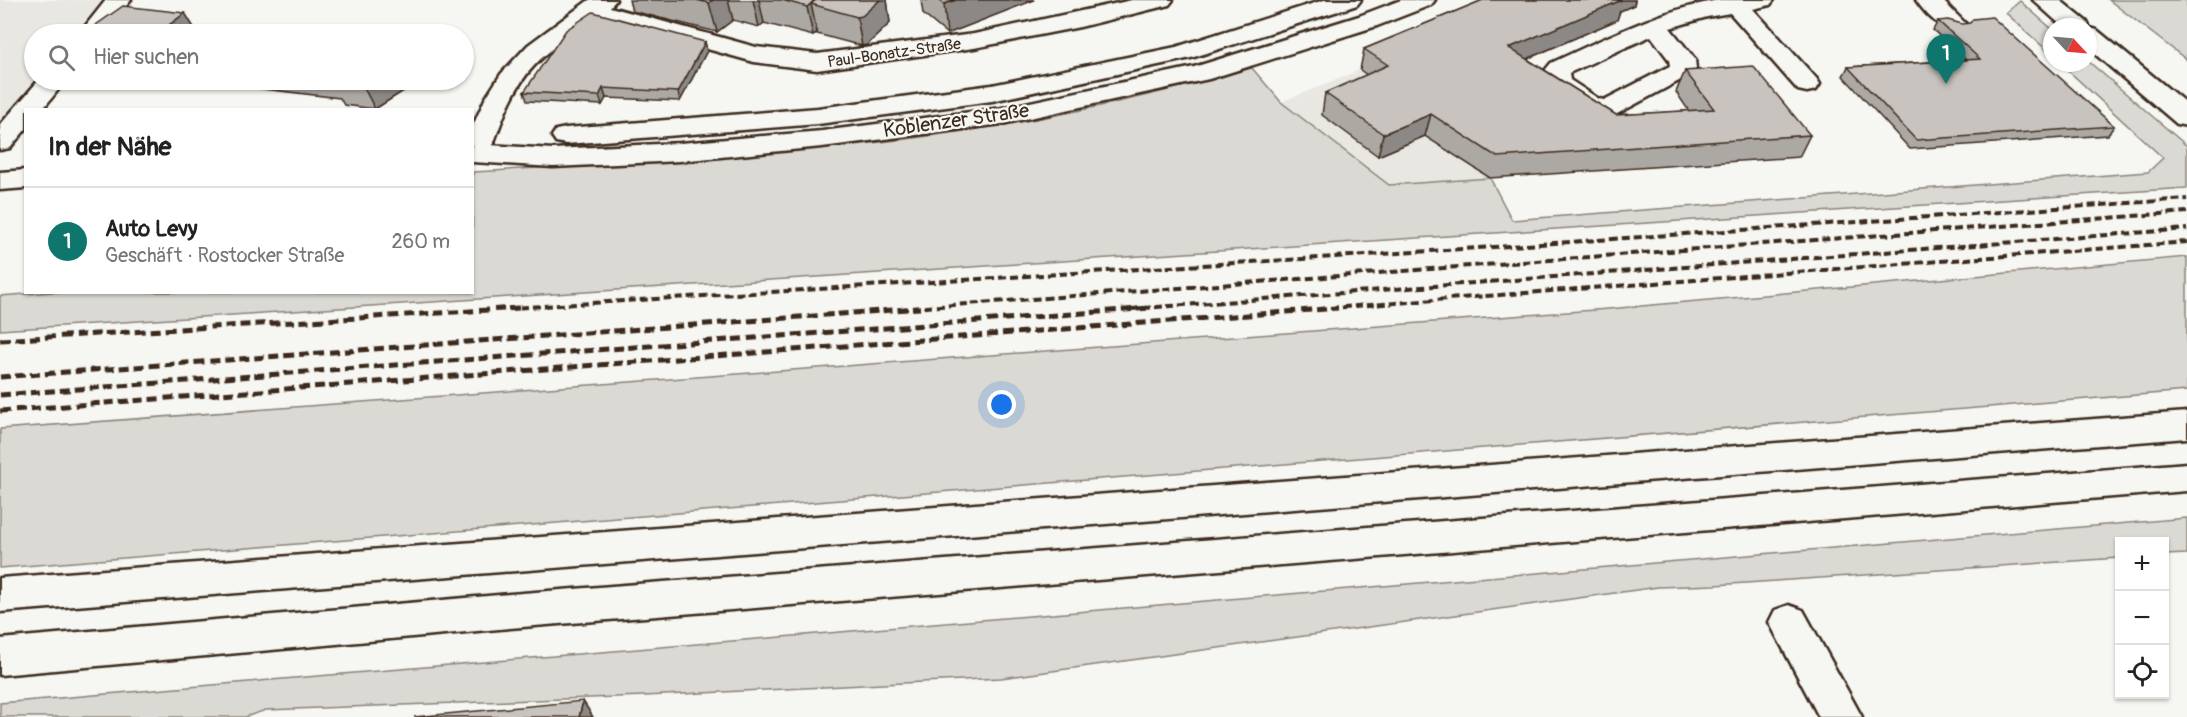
<!DOCTYPE html>
<html lang="de">
<head>
<meta charset="utf-8">
<style>
  :root { --surface:#fff; --page:#f6f6f6; --text:#222; --muted:#767676; --line:#e0e0e0; --accent:#0f766e }
  body { margin:0; font-family:Pangolin,sans-serif; background:var(--page); color:var(--text) }
  .controls { position:absolute; right:18px; bottom:18px; display:grid; overflow:hidden; border-radius:0px; box-shadow:0 2px 4px #0004 }
  .controls button { width:54px; height:54px; display:grid; place-items:center; padding:0; border:0; border-bottom:2px solid var(--line); background:var(--surface); color:var(--text); font:30px sans-serif }
  .compass { position:absolute; left:2043px; top:18px; width:54px; height:54px; border-radius:50%; background:var(--surface); box-shadow:0 2px 4px #0004; rotate:116deg }
  .you { position:absolute; left:1002px; top:405px; width:21px; height:21px; margin:-15px; border:4px solid #fff; border-radius:50%; background:#1a73e8; box-shadow:0 0 0 9px #1a73e833 }
  .badge { display:grid; place-items:center; width:39px; height:39px; border-radius:50%; background:var(--accent); color:#fff; font-size:20px; font-weight:700 }
  .pin { position:absolute; translate:-50% -50px; filter:drop-shadow(0 2px 3px #0008) }
  .pin::after { content:''; position:absolute; top:32px; width:21px; height:18px; background:inherit; clip-path:polygon(0 0,100% 0,50% 100%) }
  .list { margin:0; padding:0; list-style:none }
  h2 { display:flex; justify-content:space-between; align-items:center; height:78px; margin:0; padding:0 24px; font-size:26px }
  h2 small { font-size:20px; font-weight:400; color:var(--muted) }
  .list li { display:grid; grid-template-columns:39px 1fr auto; gap:18px; align-items:center; box-sizing:border-box; height:108px; padding:0 24px; border-top:2px solid var(--line) }
  .list b { display:block; font-size:22px; white-space:nowrap }
  .list p { margin:0; font-size:20px; white-space:nowrap; color:var(--muted) }
  .list em { font-size:20px; font-style:normal; color:var(--muted) }
  .icon { flex:none; width:33px; height:33px; fill:none; stroke:currentColor; stroke-width:2; stroke-linecap:round; stroke-linejoin:round }
  .map { position:relative; flex:none; width:2187px; height:717px; overflow:hidden }
  .search { position:absolute; background:var(--surface); box-shadow:0 2px 4px #0004; left:24px; top:24px; width:450px; height:66px; display:flex; align-items:center; gap:15px; box-sizing:border-box; padding:0 21px; border-radius:33px; color:var(--muted); font-size:22px }
  .panel { position:absolute; background:var(--surface); box-shadow:0 2px 4px #0004; left:24px; top:108px; width:450px; height:186px; border-radius:0px }
  .map>svg:first-child { display:block }
  .built { fill:#e8e7e2 }
  .green { fill:#dad9d3; stroke:#8a8278; stroke-width:1.5 }
  .lines { fill:none; stroke-linecap:round; stroke-linejoin:round }
  .minor-casing { stroke:#3b2a1e; stroke-width:5 }
  .major-casing { stroke:#3b2a1e; stroke-width:5 }
  .highway-casing { stroke:#3b2a1e; stroke-width:5 }
  .minor { fill:#f6f6f2; fill-rule:evenodd }
  .major { fill:#f6f6f2; fill-rule:evenodd }
  .highway { fill:#f6f6f2; fill-rule:evenodd }
  .rail-far1 { stroke:#3b2a1e; stroke-width:4; stroke-dasharray:8 4; stroke-linecap:butt }
  .rail { stroke:#3b2a1e; stroke-width:5; stroke-dasharray:10 5; stroke-linecap:butt }
  .wall { fill:#aca8a3; stroke:#3b2a1e; stroke-width:1.5 }
  .shaded-wall { fill:#8c8885; stroke:#3b2a1e; stroke-width:1.5 }
  .building { fill:#c8c3be; stroke:#3b2a1e; stroke-width:1.5 }
  .labels { text-anchor:middle; stroke-width:4.5; stroke-linejoin:round; paint-order:stroke }
  .far-street-label { font-size:16px; fill:#3b2a1e; stroke:#f6f6f2 }
  .street-label { font-size:20px; fill:#3b2a1e; stroke:#f6f6f2 }
</style>
</head>
<body>
<div class="map">
<svg width="2187" height="717" viewBox="0 0 2187 717">
  <rect width="100%" height="100%" fill="#f6f6f2"/>
  <filter id="ink" filterUnits="userSpaceOnUse"><feTurbulence type="fractalNoise" baseFrequency=".0167" numOctaves="2"/><feDisplacementMap in="SourceGraphic" scale="12" xChannelSelector="R" yChannelSelector="G"/><feConvolveMatrix kernelMatrix="1 2 1 2 8 2 1 2 1" color-interpolation-filters="sRGB"/></filter>
  <g filter="url(#ink)">
    <!-- built -->
    <g class="built">
      <polygon points="0,0 119,0 91,34 34,34 34,80 53,80 0,142"/>
      <polygon points="1360,70 1413,108 1490,178 1389,185 1281,102"/>
    </g>
    <!-- green -->
    <g class="green">
      <polygon points="2109,0 2187,0 2187,60"/>
      <polygon points="2020,1 2052,29 2052,55 2006,13"/>
      <path d="M 2088,61 L 2187,146 L 2187,188 L 0,330 L 0,296 L 53,292 L 472,292 L 473,172 C 653,161 835,154 1014,123 C 1094,109 1173,90 1252,68 L 1281,102 L 1389,185 L 1490,178 L 1512,220 L 2148,172 L 2163,158 L 2060,63 Z"/>
      <polygon points="2187,257 2187,391 0,568 0,429 1608,309"/>
      <polygon points="2187,518 2187,554 2165,555 2164,542 2120,542 2119,558 1715,585 1658,587 1001,678 644,696 266,710 245,717 0,717 0,703"/>
    </g>
    <g class="lines">
      <defs>
        <g id="minor">
          <polygon points="106,0 131,0 104,34 79,34"/>
          <path d="M 589,0 L 616,0 L 610,7 L 756,47 L 817,54 L 974,34 L 1132,0 L 1173,0 L 1169,5 L 1080,27 L 974,48 L 817,70 L 754,62 L 596,18 C 570,36 540,54 522,81 C 507,103 499,129 490,153 L 486,159 L 472,161 L 472,128 L 485,99 L 501,74 L 528,45 Z"/>
          <path d="M 1719,0 L 1774,0 L 1770,5 L 1753,9 L 1816,78 L 1820,84 L 1816,90 L 1807,92 L 1798,90 L 1730,13 L 1707,17 L 1670,28 L 1695,59 L 1696,69 L 1692,74 L 1617,114 C 1589,121 1571,104 1549,90 L 1542,74 L 1551,63 C 1606,38 1660,10 1719,0 ZM 1651,36 L 1669,60 L 1670,66 L 1604,100 L 1599,99 L 1570,80 L 1569,73 Z"/>
          <path d="M 1916,0 L 1942,0 L 1967,25 L 1964,30 C 1945,35 1926,15 1916,0 Z"/>
          <polygon points="2033,0 2060,0 2087,22 2090,28 2097,30 2187,104 2187,126 2177,124 2088,48 2088,27 2063,27"/>
          <polygon points="39,80 66,80 42,110 26,110 26,129 10,148 0,150 0,125"/>
          <polygon points="1789,605 1803,610 1862,717 1819,717 1769,622 1775,610"/>
        </g>
        <g id="major">
          <polygon points="1324,0 1361,0 1357,5 1191,58 992,101 818,124 566,144 556,142 552,136 556,130 566,128 818,108 992,85 1176,47"/>
          <polygon points="1401,0 1435,0 1431,5 1377,26 1209,79 1002,124 822,147 680,161 553,167 472,162 472,144 553,149 680,143 822,131 1002,108 1194,67 1359,16"/>
          <polygon points="26,170 26,188 0,190 0,172"/>
        </g>
        <g id="highway">
          <polygon points="2187,412 2187,438 0,612 0,578"/>
          <polygon points="2187,463 2187,491 510,628 0,675 0,639 510,594"/>
        </g>
      </defs>
      <!-- minor casing -->
      <use href="#minor" class="minor-casing"/>
      <!-- major casing -->
      <use href="#major" class="major-casing"/>
      <!-- highway casing -->
      <use href="#highway" class="highway-casing"/>
      <!-- minor -->
      <use href="#minor" class="minor"/>
      <!-- major -->
      <use href="#major" class="major"/>
      <!-- highway -->
      <use href="#highway" class="highway"/>
      <!-- rail-far1 -->
      <g class="rail-far1">
        <polyline points="496,309 1526,245 2187,199"/>
        <polyline points="900,309 2187,212"/>
        <polyline points="1131,309 2187,229"/>
        <polyline points="1318,309 2187,242"/>
      </g>
      <!-- rail -->
      <g class="rail">
        <polyline points="0,340 520,308"/>
        <polyline points="0,377 920,308"/>
        <polyline points="0,395 1151,308"/>
        <polyline points="0,411 1338,308"/>
      </g>
    </g>
    <!-- wall -->
    <g class="wall">
      <polygon points="629,0 887,0 890,23 867,45 862,46 817,34 817,32 813,36 764,23 759,27 733,20 717,32 632,11"/>
      <polygon points="921,0 1034,0 947,34 923,14"/>
      <polygon points="1483,0 1635,0 1634,5 1620,11 1617,20 1527,59 1616,115 1689,111 1676,92 1685,71 1810,135 1799,157 1490,178 1425,136 1378,156 1322,115 1325,93 1367,75 1360,70 1364,49"/>
      <polygon points="1938,21 2114,126 2108,135 1910,149 1843,76 1848,67 1966,60 1933,30"/>
      <polygon points="705,42 707,51 680,101 606,98 602,105 527,101 524,92"/>
      <polygon points="186,80 421,80 375,109 344,105 340,98"/>
    </g>
    <!-- shaded-wall -->
    <g class="shaded-wall">
      <polygon points="713,0 728,0 733,20 717,32 709,3"/>
      <polygon points="753,0 759,0 764,23 759,27"/>
      <polygon points="815,0 811,4 817,32 813,36 807,7"/>
      <polygon points="880,0 887,0 890,23 867,45 862,46 857,17"/>
      <polygon points="956,0 1034,0 947,34 944,4"/>
      <polygon points="1615,0 1635,0 1634,5 1620,11 1617,20 1503,69 1509,48"/>
      <polygon points="185,13 198,34 165,28"/>
      <polygon points="705,42 707,51 680,101 678,92"/>
      <polygon points="374,80 421,80 375,109 363,86"/>
      <polygon points="603,88 606,98 602,105 599,96"/>
      <polygon points="1431,114 1425,136 1378,156 1383,134"/>
      <polygon points="583,701 593,717 579,717"/>
    </g>
    <!-- building -->
    <g class="building">
      <polygon points="696,0 713,0 709,3"/>
      <polygon points="782,0 815,0 807,7"/>
      <polygon points="816,0 880,0 862,16 857,17 811,4"/>
      <polygon points="939,0 956,0 944,4"/>
      <polygon points="1483,0 1622,0 1509,48 1616,115 1714,109 1685,71 1753,66 1810,135 1497,157 1431,114 1383,134 1325,93 1388,65 1364,49"/>
      <polygon points="123,6 185,13 165,28 219,34 83,34"/>
      <polygon points="593,12 705,42 678,92 603,88 599,96 524,92 566,30"/>
      <polygon points="1992,17 2114,126 1916,140 1848,67 1980,59 1938,21 1948,20 1962,24 1970,23 1973,19"/>
      <polygon points="335,80 374,80 363,86 332,82"/>
      <polygon points="583,701 579,717 414,717"/>
    </g>
  </g>
  <g class="labels">
    <!-- far-street labels -->
    <g class="far-street-label">
      <text transform="translate(894 52) rotate(-8)" y="6">Paul-Bonatz-Straße</text>
    </g>
    <!-- street labels -->
    <g class="street-label">
      <text transform="translate(956 120) rotate(-8)" y="7">Koblenzer Straße</text>
    </g>
  </g>
</svg>
<div class="controls">
<button>+</button>
<button>−</button>
<button><svg class="icon" aria-label="locate" viewBox="0 0 24 24"><circle cx="12" cy="12" r="6"/><path d="M12 2v4M12 18v4M2 12h4M18 12h4"/></svg></button>
</div>
<svg class="compass" viewBox="-18 -18 36 36"><path d="M0-13l5 13h-10z" fill="#e53935"/><path d="M0 13l5-13h-10z" fill="#767676"/></svg>
<div class="you"></div>
<div class="pin badge" style="left:1946px;top:84px">1</div>
<div class="search"><svg class="icon" aria-label="search" viewBox="0 0 24 24"><circle cx="10" cy="10" r="6"/><path d="M15 15l6 6"/></svg>Hier suchen</div>
<section class="panel">
<h2>In der Nähe<small></small></h2>
<ul class="list">
<li><span class="badge">1</span><div><b>Auto Levy</b><p>Geschäft · Rostocker Straße</p></div><em>260 m</em></li>
</ul>
</section>
</div>
</body>
</html>
